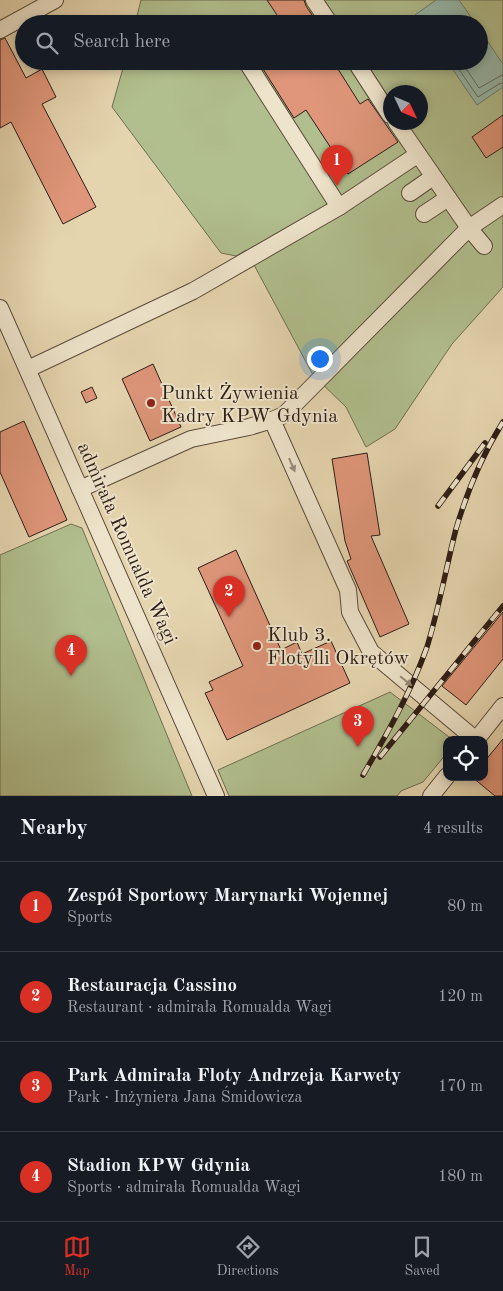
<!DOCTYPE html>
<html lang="en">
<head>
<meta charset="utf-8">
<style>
  :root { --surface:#171b24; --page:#242831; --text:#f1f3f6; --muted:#9ea1a6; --line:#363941; --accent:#d93025 }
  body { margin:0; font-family:"Old Standard TT",serif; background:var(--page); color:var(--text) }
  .controls { position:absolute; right:15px; bottom:15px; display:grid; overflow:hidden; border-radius:10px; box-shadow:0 2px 8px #0003 }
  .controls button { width:45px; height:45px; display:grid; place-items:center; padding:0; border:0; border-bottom:1px solid var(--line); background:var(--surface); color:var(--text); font:25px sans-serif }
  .compass { position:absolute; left:383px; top:85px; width:45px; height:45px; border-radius:50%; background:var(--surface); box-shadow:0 2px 8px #0003; rotate:134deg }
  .you { position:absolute; left:319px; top:358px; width:18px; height:18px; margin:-12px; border:4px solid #fff; border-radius:50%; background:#1a73e8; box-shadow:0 0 0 8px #1a73e833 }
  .badge { display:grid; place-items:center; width:32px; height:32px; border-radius:50%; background:var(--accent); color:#fff; font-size:16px; font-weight:700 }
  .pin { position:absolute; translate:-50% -41px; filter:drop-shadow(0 1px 2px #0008) }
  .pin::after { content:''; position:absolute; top:26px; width:18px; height:15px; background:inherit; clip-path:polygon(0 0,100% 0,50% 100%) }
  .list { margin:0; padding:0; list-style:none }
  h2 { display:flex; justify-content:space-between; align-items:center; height:65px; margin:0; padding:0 20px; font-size:21px }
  h2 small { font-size:16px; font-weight:400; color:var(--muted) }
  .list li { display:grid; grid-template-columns:32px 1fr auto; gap:15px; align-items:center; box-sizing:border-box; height:90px; padding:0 20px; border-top:1px solid var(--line) }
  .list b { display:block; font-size:19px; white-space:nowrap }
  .list p { margin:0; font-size:16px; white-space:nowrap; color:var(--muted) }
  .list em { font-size:16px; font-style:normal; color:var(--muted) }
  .icon { flex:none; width:28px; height:28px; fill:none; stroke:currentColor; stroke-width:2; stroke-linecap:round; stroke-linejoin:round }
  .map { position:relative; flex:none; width:503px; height:796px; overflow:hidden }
  .search { position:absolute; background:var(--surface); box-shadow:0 2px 8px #0003; left:15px; right:15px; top:15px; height:55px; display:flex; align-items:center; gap:12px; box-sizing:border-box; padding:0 18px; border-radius:28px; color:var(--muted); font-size:19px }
  .sheet { height:425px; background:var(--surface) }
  nav { display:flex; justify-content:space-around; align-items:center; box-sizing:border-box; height:70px; border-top:1px solid var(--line); background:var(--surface); font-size:14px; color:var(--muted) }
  nav a { display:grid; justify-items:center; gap:2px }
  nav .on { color:var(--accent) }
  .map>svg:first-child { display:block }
  .green { fill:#b1be8d; stroke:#6f6e52; fill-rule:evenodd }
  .water { fill:#96b9ab; stroke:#6c7b6f }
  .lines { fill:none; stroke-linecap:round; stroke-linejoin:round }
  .shore { stroke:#626b60; stroke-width:1 }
  .building { fill:#df967a; stroke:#2d1d16 }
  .minor-casing { stroke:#5b4b3c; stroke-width:18 }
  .minor { stroke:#eee4cb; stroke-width:16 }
  .rail-casing { stroke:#2d1d16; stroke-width:5.5 }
  .rail { stroke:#eee4cb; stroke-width:4; stroke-dasharray:11; stroke-linecap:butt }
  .oneway { fill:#978a7a }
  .poi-dot { fill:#8f2418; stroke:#eee4cb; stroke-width:2 }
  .labels { text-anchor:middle; stroke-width:4; stroke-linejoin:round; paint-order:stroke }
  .poi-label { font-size:20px; fill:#2d1d16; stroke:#eee4cb; text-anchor:start }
  .street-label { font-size:20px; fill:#2d1d16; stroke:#eee4cb }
</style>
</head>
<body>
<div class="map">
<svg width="503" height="796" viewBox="0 0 503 796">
  <rect width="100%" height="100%" fill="#e5d5af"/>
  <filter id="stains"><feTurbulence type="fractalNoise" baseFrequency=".004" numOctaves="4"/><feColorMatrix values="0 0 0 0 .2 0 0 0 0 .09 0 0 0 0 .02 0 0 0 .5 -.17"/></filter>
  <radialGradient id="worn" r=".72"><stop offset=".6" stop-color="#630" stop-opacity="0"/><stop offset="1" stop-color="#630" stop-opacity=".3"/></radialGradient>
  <!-- green -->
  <g class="green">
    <path d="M 141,0 L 503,0 L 503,287 L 452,344 L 395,429 L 366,447 L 346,407 L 313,375 L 246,250 L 236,256 L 221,253 L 112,107 L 125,61 L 479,61 L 479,24 L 135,24 ZM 390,92 L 420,92 L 420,122 L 390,122 Z"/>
    <polygon points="71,524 82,528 192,796 0,796 0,555"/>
    <polygon points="390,692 453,740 447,740 447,753 423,782 401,791 397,796 229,796 218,770"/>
  </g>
  <!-- water -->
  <g class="water">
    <polygon points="436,0 459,0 476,24 421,24 415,15"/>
    <polygon points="479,29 503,64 503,87 477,105 447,61 479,61"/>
  </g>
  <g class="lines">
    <!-- shore -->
    <g class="shore">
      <polyline points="453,61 478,97 499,84 503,83"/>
      <polyline points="461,61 479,88 502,75 503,77"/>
    </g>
  </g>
  <!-- building -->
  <g class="building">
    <polygon points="267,0 304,0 306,6 318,24 283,24"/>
    <polygon points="5,38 26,78 42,69 56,97 42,104 96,207 63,224 11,122 0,128 0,40"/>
    <polygon points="258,61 333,61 360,104 368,99 398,142 348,174 306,110 294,118"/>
    <polygon points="503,115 503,147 486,158 472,137"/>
    <polygon points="153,364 181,427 150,441 122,379"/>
    <polygon points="92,387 97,398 86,403 81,392"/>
    <polygon points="24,421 67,520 29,537 0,472 0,432"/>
    <polygon points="367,453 380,535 371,536 409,624 380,637 347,561 351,559 345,541 332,459"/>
    <polygon points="236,550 281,650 297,642 302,654 331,641 350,683 227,740 205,693 213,690 209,682 243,666 198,568"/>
    <polygon points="503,612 503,659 466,705 442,686"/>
    <polygon points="503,739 503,796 495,796 472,777 484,777 484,762"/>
  </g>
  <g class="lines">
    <defs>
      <g id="minor">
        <polyline points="314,0 330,24"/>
        <polyline points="0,30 55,0"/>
        <polyline points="246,61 339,207"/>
        <polyline points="355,61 390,115"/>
        <polyline points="396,122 469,228 484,246"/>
        <polyline points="410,193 433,177"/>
        <polyline points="424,214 448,198"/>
        <polyline points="0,308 216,796"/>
        <polyline points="28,369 193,291 339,207 417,155"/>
        <polyline points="272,420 348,590 350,612 371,652 476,740"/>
        <polyline points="80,489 191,439 249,427 272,420 284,415 469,228 503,205"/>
        <polyline points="476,740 503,706"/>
        <polyline points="431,796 447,776"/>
      </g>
    </defs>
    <!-- minor casing -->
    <use href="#minor" class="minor-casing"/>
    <!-- minor -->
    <use href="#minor" class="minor"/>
    <defs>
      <g id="rail">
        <polyline points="438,506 485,443"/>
        <polyline points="380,757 503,606"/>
        <path d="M 363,775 C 387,734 411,692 427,647 C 439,608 446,568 456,529 C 467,492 482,455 503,422"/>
      </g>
    </defs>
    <!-- rail casing -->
    <use href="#rail" class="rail-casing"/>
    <!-- rail -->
    <use href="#rail" class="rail"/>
  </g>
  <!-- one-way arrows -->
  <defs><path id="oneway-solid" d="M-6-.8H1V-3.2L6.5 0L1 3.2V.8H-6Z" transform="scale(1.25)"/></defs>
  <g class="oneway">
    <use href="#oneway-solid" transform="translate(292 465) rotate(66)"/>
    <use href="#oneway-solid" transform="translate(406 681) rotate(39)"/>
  </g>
  <!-- markers -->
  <g class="poi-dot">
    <circle cx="151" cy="403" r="5"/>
    <circle cx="257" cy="646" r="5"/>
  </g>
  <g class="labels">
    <!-- poi labels -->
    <g class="poi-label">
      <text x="161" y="399">Punkt Żywienia<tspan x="161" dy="23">Kadry KPW Gdynia</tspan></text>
      <text x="267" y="641">Klub 3.<tspan x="267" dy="23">Flotylli Okrętów</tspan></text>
    </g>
    <!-- street labels -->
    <g class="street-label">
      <text transform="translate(128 543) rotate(66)" y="7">admirała Romualda Wagi</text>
    </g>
  </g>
  <rect width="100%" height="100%" filter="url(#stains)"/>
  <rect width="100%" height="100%" fill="url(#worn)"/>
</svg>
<div class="controls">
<button><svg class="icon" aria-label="locate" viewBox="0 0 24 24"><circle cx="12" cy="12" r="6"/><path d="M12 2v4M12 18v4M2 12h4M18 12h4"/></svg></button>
</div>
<svg class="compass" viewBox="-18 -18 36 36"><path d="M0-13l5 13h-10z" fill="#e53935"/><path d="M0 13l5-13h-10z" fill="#9ea1a6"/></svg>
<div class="you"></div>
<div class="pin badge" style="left:337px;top:186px">1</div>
<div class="pin badge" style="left:229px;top:617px">2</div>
<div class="pin badge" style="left:358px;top:747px">3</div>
<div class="pin badge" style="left:71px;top:676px">4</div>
<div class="search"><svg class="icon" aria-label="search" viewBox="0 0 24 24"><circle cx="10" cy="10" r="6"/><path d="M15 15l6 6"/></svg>Search here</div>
</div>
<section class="sheet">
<h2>Nearby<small>4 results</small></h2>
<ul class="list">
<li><span class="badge">1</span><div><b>Zespół Sportowy Marynarki Wojennej</b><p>Sports</p></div><em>80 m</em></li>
<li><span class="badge">2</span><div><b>Restauracja Cassino</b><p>Restaurant · admirała Romualda Wagi</p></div><em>120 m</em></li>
<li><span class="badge">3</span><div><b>Park Admirała Floty Andrzeja Karwety</b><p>Park · Inżyniera Jana Śmidowicza</p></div><em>170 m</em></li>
<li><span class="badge">4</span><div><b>Stadion KPW Gdynia</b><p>Sports · admirała Romualda Wagi</p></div><em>180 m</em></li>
</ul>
</section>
<nav>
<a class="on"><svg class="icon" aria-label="map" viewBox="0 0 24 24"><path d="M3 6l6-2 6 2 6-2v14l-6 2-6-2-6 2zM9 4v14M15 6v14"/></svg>Map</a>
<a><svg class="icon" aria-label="directions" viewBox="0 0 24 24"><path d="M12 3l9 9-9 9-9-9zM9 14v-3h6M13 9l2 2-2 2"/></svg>Directions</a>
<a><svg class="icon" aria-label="saved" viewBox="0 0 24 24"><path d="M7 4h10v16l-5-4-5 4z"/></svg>Saved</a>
</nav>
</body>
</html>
